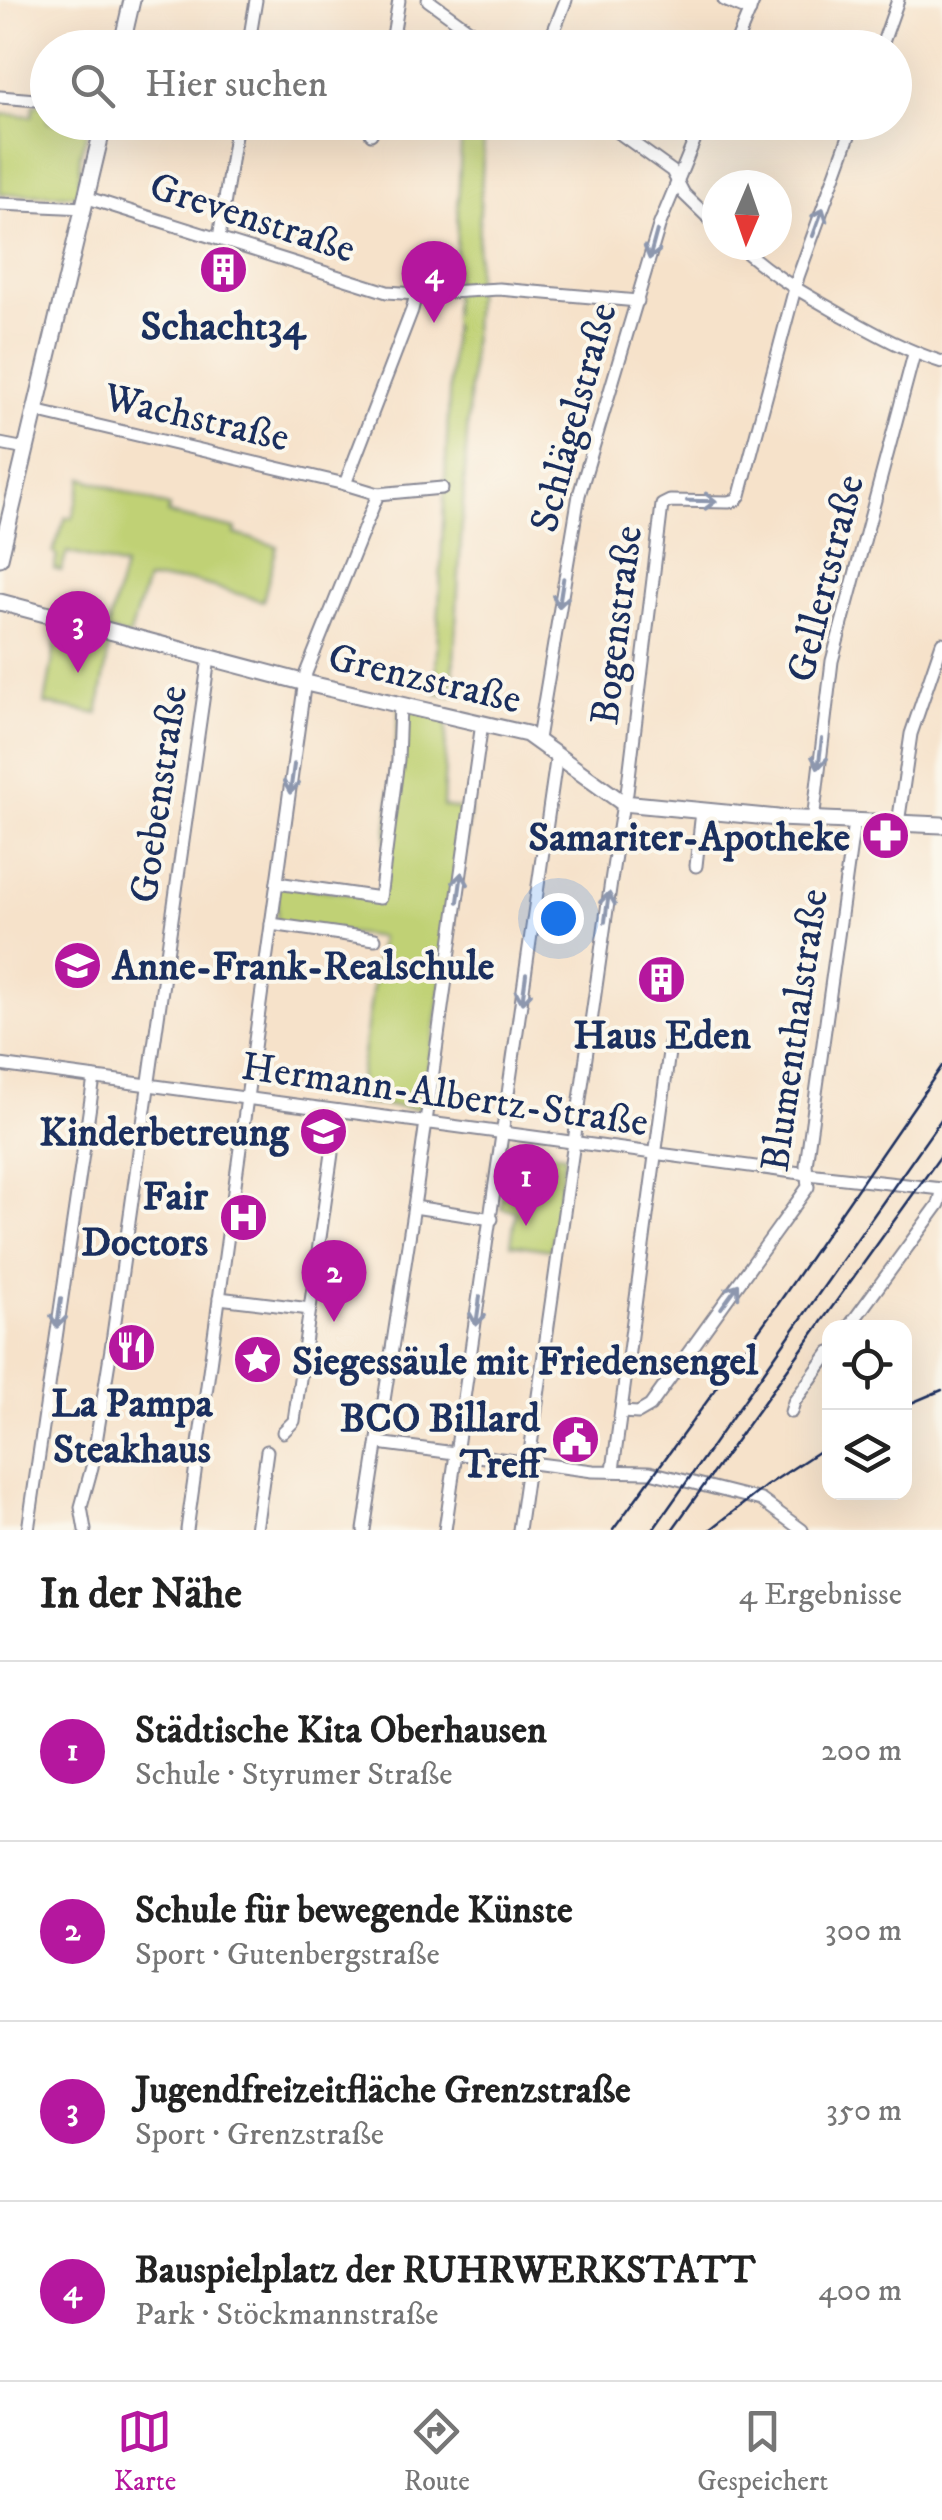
<!DOCTYPE html>
<html lang="de">
<head>
<meta charset="utf-8">
<style>
  :root { --surface:#fff; --page:#f6f6f6; --text:#222; --muted:#767676; --line:#e0e0e0; --accent:#b5179e }
  body { margin:0; font-family:"IM FELL DW Pica",serif; background:var(--page); color:var(--text) }
  .controls { position:absolute; right:30px; bottom:30px; display:grid; overflow:hidden; border-radius:20px; box-shadow:0 10px 40px #0002 }
  .controls button { width:90px; height:90px; display:grid; place-items:center; padding:0; border:0; border-bottom:2px solid var(--line); background:var(--surface); color:var(--text); font:50px sans-serif }
  .compass { position:absolute; left:702px; top:170px; width:90px; height:90px; border-radius:50%; background:var(--surface); box-shadow:0 10px 40px #0002; rotate:182deg }
  .you { position:absolute; left:558px; top:918px; width:35px; height:35px; margin:-25px; border:8px solid #fff; border-radius:50%; background:#1a73e8; box-shadow:0 0 0 15px #1a73e833 }
  .badge { display:grid; place-items:center; width:65px; height:65px; border-radius:50%; background:var(--accent); color:#fff; font-size:32px; font-weight:700 }
  .pin { position:absolute; translate:-50% -82px; filter:drop-shadow(0 2px 5px #0008) }
  .pin::after { content:''; position:absolute; top:52px; width:35px; height:30px; background:inherit; clip-path:polygon(0 0,100% 0,50% 100%) }
  .list { margin:0; padding:0; list-style:none }
  h2 { display:flex; justify-content:space-between; align-items:center; height:130px; margin:0; padding:0 40px; font-size:42px }
  h2 small { font-size:32px; font-weight:400; color:var(--muted) }
  .list li { display:grid; grid-template-columns:65px 1fr auto; gap:30px; align-items:center; box-sizing:border-box; height:180px; padding:0 40px; border-top:2px solid var(--line) }
  .list b { display:block; font-size:38px; white-space:nowrap }
  .list p { margin:0; font-size:32px; white-space:nowrap; color:var(--muted) }
  .list em { font-size:32px; font-style:normal; color:var(--muted) }
  .icon { flex:none; width:55px; height:55px; fill:none; stroke:currentColor; stroke-width:2; stroke-linecap:round; stroke-linejoin:round }
  .map { position:relative; flex:none; width:942px; height:1530px; overflow:hidden }
  .search { position:absolute; background:var(--surface); box-shadow:0 10px 40px #0002; left:30px; right:30px; top:30px; height:110px; display:flex; align-items:center; gap:25px; box-sizing:border-box; padding:0 35px; border-radius:55px; color:var(--muted); font-size:38px }
  .sheet { height:850px; background:var(--surface) }
  nav { display:flex; justify-content:space-around; align-items:center; box-sizing:border-box; height:140px; border-top:2px solid var(--line); background:var(--surface); font-size:28px; color:var(--muted) }
  nav a { display:grid; justify-items:center; gap:5px }
  nav .on { color:var(--accent) }
  .map>svg:first-child { display:block }
  .green { fill:#c0d174; stroke:#6e8069; stroke-width:2.5 }
  .lines { fill:none; stroke-linecap:round; stroke-linejoin:round }
  .minor-casing { stroke:#888894; stroke-width:15 }
  .tertiary-casing { stroke:#888894; stroke-width:19 }
  .minor { stroke:#fff; stroke-width:11 }
  .tertiary { stroke:#fff; stroke-width:15 }
  .rail { stroke:#1b2f5e; stroke-width:2.5 }
  .oneway { stroke:#8d97ae }
  .labels { text-anchor:middle; stroke-width:8; stroke-linejoin:round; paint-order:stroke }
  .street-label { font-size:40px; fill:#1b2f5e; stroke:#fbf7ec }
  .poi-label { font-size:40px; font-weight:bold; fill:#1b2f5e; stroke:#fbf7ec; text-anchor:end }
</style>
</head>
<body>
<div class="map">
<svg width="942" height="1530" viewBox="0 0 942 1530">
  <rect width="100%" height="100%" fill="#fbf7ec"/>
  <filter id="ink" filterUnits="userSpaceOnUse"><feTurbulence type="fractalNoise" baseFrequency=".01" numOctaves="2"/><feDisplacementMap in="SourceGraphic" scale="20" xChannelSelector="R" yChannelSelector="G"/><feConvolveMatrix kernelMatrix="1 2 1 2 8 2 1 2 1" color-interpolation-filters="sRGB"/></filter>
  <filter id="wash" filterUnits="userSpaceOnUse"><feTurbulence type="fractalNoise" baseFrequency=".0048" numOctaves="4" result="noise"/><feDisplacementMap in="SourceGraphic" scale="40" xChannelSelector="R" yChannelSelector="G"/><feGaussianBlur stdDeviation="2.25" result="paint"/><feColorMatrix in="noise" values="0 0 0 0 0 0 0 0 0 0 0 0 0 0 0 0 0 1.4 0 .05"/><feComposite in="paint" operator="in"/></filter>
  <g filter="url(#wash)">
    <rect width="100%" height="100%" fill="#f6e2ca"/>
    <!-- green -->
    <g class="green">
      <polygon points="34,104 47,105 48,122 91,123 80,154 78,195 0,194 0,114 32,116"/>
      <polygon points="462,123 485,123 452,696 435,692"/>
      <polygon points="83,478 169,507 168,514 236,529 235,534 277,546 263,601 192,581 147,580 129,637 107,631 124,567 67,552 61,571 54,569 57,556 53,552 66,517 72,518"/>
      <polygon points="58,629 110,642 98,714 45,704"/>
      <polygon points="400,705 447,716 443,806 470,811 422,1109 356,1103 380,937 277,924 277,883 380,898"/>
      <polygon points="510,1147 565,1155 551,1250 511,1244 516,1211 501,1208"/>
    </g>
  </g>
  <g filter="url(#ink)">
    <g class="lines">
      <defs>
        <g id="minor">
          <polyline points="428,0 494,48"/>
          <polyline points="724,0 750,11"/>
          <polyline points="248,48 256,0"/>
          <polyline points="391,48 399,0"/>
          <polyline points="547,48 566,0"/>
          <polyline points="734,48 754,0"/>
          <polyline points="881,48 898,0"/>
          <polyline points="0,97 48,101"/>
          <polyline points="604,122 672,171 684,194 717,226"/>
          <polyline points="371,134 376,122"/>
          <polyline points="88,198 387,292 416,294 499,289 638,301"/>
          <polyline points="0,204 85,208"/>
          <polyline points="219,238 237,122"/>
          <path d="M 738,245 C 775,278 800,291 842,315 C 875,333 906,351 942,362"/>
          <polyline points="35,411 345,484"/>
          <polyline points="0,444 26,449"/>
          <polyline points="378,494 442,488"/>
          <polyline points="538,739 579,495 659,226 702,122"/>
          <polyline points="813,821 832,661 914,354"/>
          <polyline points="898,824 911,734 942,643"/>
          <polyline points="696,866 702,811"/>
          <polyline points="277,883 380,898 398,760 400,705"/>
          <polyline points="271,924 375,939"/>
          <polyline points="0,1065 808,1174 942,1189"/>
          <polyline points="414,1207 492,1219"/>
          <polyline points="219,1298 310,1309"/>
          <polyline points="848,1328 939,1204 942,1192"/>
          <polyline points="621,1412 638,1413 650,1406 808,1187 806,1165 854,822"/>
          <polyline points="791,1412 794,1402 830,1352"/>
          <polyline points="283,1432 294,1421 338,1111"/>
          <polyline points="378,1443 593,1471 650,1472 761,1500 802,1530"/>
          <polyline points="613,1470 671,1037"/>
          <polyline points="28,1530 94,1078"/>
          <polyline points="85,1530 81,1507 92,1467 111,1349 209,658"/>
          <polyline points="187,1530 306,673 378,494 345,484 412,310 416,294"/>
          <polyline points="256,1530 267,1451"/>
          <polyline points="364,1530 416,1193 482,723"/>
          <polyline points="445,1530 557,754"/>
          <polyline points="519,1530 611,881 623,803 627,793 662,505 670,501 729,502 736,500 740,495 798,277 854,122"/>
        </g>
        <g id="tertiary">
          <polyline points="121,48 132,0"/>
          <polyline points="0,558 104,122"/>
          <polyline points="0,602 306,683 527,734 623,803 778,818 942,825"/>
        </g>
      </defs>
      <!-- minor casing -->
      <use href="#minor" class="minor-casing"/>
      <!-- tertiary casing -->
      <use href="#tertiary" class="tertiary-casing"/>
      <!-- minor -->
      <use href="#minor" class="minor"/>
      <!-- tertiary -->
      <use href="#tertiary" class="tertiary"/>
      <!-- rail -->
      <g class="rail">
        <polyline points="904,1406 942,1390"/>
        <polyline points="613,1530 778,1304 942,1066"/>
        <polyline points="653,1530 942,1118"/>
        <polyline points="672,1530 942,1154"/>
        <polyline points="710,1530 766,1486 830,1444"/>
      </g>
    </g>
    <!-- one-way arrows -->
    <defs><path id="oneway-shaft" d="M-6 0H5M1.5-3L5.5 0L1.5 3" fill="none" stroke-width="1.6" stroke-linecap="round" stroke-linejoin="round" transform="scale(2.5)"/></defs>
    <g class="oneway">
      <use href="#oneway-shaft" transform="translate(818 222) rotate(-70)"/>
      <use href="#oneway-shaft" transform="translate(653 245) rotate(105)"/>
      <use href="#oneway-shaft" transform="translate(702 501) rotate(1)"/>
      <use href="#oneway-shaft" transform="translate(561 593) rotate(99)"/>
      <use href="#oneway-shaft" transform="translate(820 754) rotate(97)"/>
      <use href="#oneway-shaft" transform="translate(292 779) rotate(98)"/>
      <use href="#oneway-shaft" transform="translate(460 887) rotate(-82)"/>
      <use href="#oneway-shaft" transform="translate(607 907) rotate(-82)"/>
      <use href="#oneway-shaft" transform="translate(524 989) rotate(98)"/>
      <use href="#oneway-shaft" transform="translate(730 1296) rotate(-54)"/>
      <use href="#oneway-shaft" transform="translate(478 1311) rotate(98)"/>
      <use href="#oneway-shaft" transform="translate(59 1313) rotate(98)"/>
    </g>
  </g>
  <!-- icons -->
  <defs>
    <symbol id="building-disc" viewBox="-11 -11 22 22"><circle r="9.5" fill="#b5179e" stroke="#fbf7ec"/><path d="M-4-6H4V6H1V3H-1V6H-4ZM-2.5-4.3h1.7v1.8h-1.7ZM.8-4.3h1.7v1.8H.8ZM-2.5-1h1.7V.8h-1.7ZM.8-1h1.7V.8H.8Z" fill="#fff"/></symbol>
    <symbol id="pharmacy-disc" viewBox="-11 -11 22 22"><circle r="9.5" fill="#b5179e" stroke="#fbf7ec"/><path d="M-2-6h4v4h4v4h-4v4h-4v-4h-4v-4h4Z" fill="#fff"/></symbol>
    <symbol id="school-disc" viewBox="-11 -11 22 22"><circle r="9.5" fill="#b5179e" stroke="#fbf7ec"/><path d="M0-5L7-2L0 1L-7-2ZM-4 1L0 2.5L4 1V4Q0 6-4 4Z" fill="#fff"/></symbol>
    <symbol id="hospital-disc" viewBox="-11 -11 22 22"><circle r="9.5" fill="#b5179e" stroke="#fbf7ec"/><path d="M-5-5h3v3.5h4V-5h3V5h-3V1.5h-4V5h-3Z" fill="#fff"/></symbol>
    <symbol id="restaurant-disc" viewBox="-11 -11 22 22"><circle r="9.5" fill="#b5179e" stroke="#fbf7ec"/><path d="M-5-6h1v4h1v-4h1v4h1v-4h1v5L-1.5 .5V6h-2V.5L-5-1ZM5-6V6H3V1.5H1.5Q1.5-4 5-6Z" fill="#fff"/></symbol>
    <symbol id="sight-disc" viewBox="-11 -11 22 22"><circle r="9.5" fill="#b5179e" stroke="#fbf7ec"/><path d="M0-6L1.8-2.2L6-1.7L2.9 1.2L3.7 5.4L0 3.3L-3.7 5.4L-2.9 1.2L-6-1.7L-1.8-2.2Z" fill="#fff"/></symbol>
    <symbol id="civic-disc" viewBox="-11 -11 22 22"><circle r="9.5" fill="#b5179e" stroke="#fbf7ec"/><path d="M-.6-6.5H3V-4.5H.6V-3L4-1V1h2V6H-6V1h2V-1L-.6-3ZM-1.2 2.5V6h2.4V2.5Z" fill="#fff"/></symbol>
  </defs>
  <g fill-rule="evenodd">
    <use href="#building-disc" x="196" y="242" width="55" height="55"/>
    <use href="#pharmacy-disc" x="858" y="808" width="55" height="55"/>
    <use href="#school-disc" x="50" y="938" width="55" height="55"/>
    <use href="#building-disc" x="634" y="952" width="55" height="55"/>
    <use href="#school-disc" x="296" y="1104" width="55" height="55"/>
    <use href="#hospital-disc" x="216" y="1190" width="55" height="55"/>
    <use href="#restaurant-disc" x="104" y="1320" width="55" height="55"/>
    <use href="#sight-disc" x="230" y="1332" width="55" height="55"/>
    <use href="#civic-disc" x="548" y="1412" width="55" height="55"/>
  </g>
  <g class="labels">
    <!-- street labels -->
    <g class="street-label">
      <text transform="translate(253 216) rotate(18)" y="14">Grevenstraße</text>
      <text transform="translate(197 416) rotate(13)" y="14">Wachstraße</text>
      <text transform="translate(572 417) rotate(-75)" y="14">Schlägelstraße</text>
      <text transform="translate(824 578) rotate(-76)" y="14">Gellertstraße</text>
      <text transform="translate(615 625) rotate(-83)" y="14">Bogenstraße</text>
      <text transform="translate(425 677) rotate(13)" y="14">Grenzstraße</text>
      <text transform="translate(157 794) rotate(-82)" y="14">Goebenstraße</text>
      <text transform="translate(793 1030) rotate(-82)" y="14">Blumenthalstraße</text>
      <text transform="translate(445 1093) rotate(8)" y="14">Hermann-Albertz-Straße</text>
    </g>
    <!-- poi labels -->
    <g class="poi-label">
      <text x="223" y="339" text-anchor="middle">Schacht34</text>
      <text x="850" y="850">Samariter-Apotheke</text>
      <text x="112" y="979" text-anchor="start">Anne-Frank-Realschule</text>
      <text x="662" y="1048" text-anchor="middle">Haus Eden</text>
      <text x="289" y="1145">Kinderbetreung</text>
      <text x="208" y="1209">Fair<tspan x="208" dy="46">Doctors</tspan></text>
      <text x="292" y="1374" text-anchor="start">Siegessäule mit Friedensengel</text>
      <text x="132" y="1416" text-anchor="middle">La Pampa<tspan x="132" dy="46">Steakhaus</tspan></text>
      <text x="540" y="1431">BCO Billard<tspan x="540" dy="46">Treff</tspan></text>
    </g>
  </g>
</svg>
<div class="controls">
<button><svg class="icon" aria-label="locate" viewBox="0 0 24 24"><circle cx="12" cy="12" r="6"/><path d="M12 2v4M12 18v4M2 12h4M18 12h4"/></svg></button>
<button><svg class="icon" aria-label="layers" viewBox="0 0 24 24"><path d="M12 4l9 5-9 5-9-5zM3 14l9 5 9-5"/></svg></button>
</div>
<svg class="compass" viewBox="-18 -18 36 36"><path d="M0-13l5 13h-10z" fill="#e53935"/><path d="M0 13l5-13h-10z" fill="#767676"/></svg>
<div class="you"></div>
<div class="pin badge" style="left:526px;top:1226px">1</div>
<div class="pin badge" style="left:334px;top:1322px">2</div>
<div class="pin badge" style="left:78px;top:673px">3</div>
<div class="pin badge" style="left:434px;top:323px">4</div>
<div class="search"><svg class="icon" aria-label="search" viewBox="0 0 24 24"><circle cx="10" cy="10" r="6"/><path d="M15 15l6 6"/></svg>Hier suchen</div>
</div>
<section class="sheet">
<h2>In der Nähe<small>4 Ergebnisse</small></h2>
<ul class="list">
<li><span class="badge">1</span><div><b>Städtische Kita Oberhausen</b><p>Schule · Styrumer Straße</p></div><em>200 m</em></li>
<li><span class="badge">2</span><div><b>Schule für bewegende Künste</b><p>Sport · Gutenbergstraße</p></div><em>300 m</em></li>
<li><span class="badge">3</span><div><b>Jugendfreizeitfläche Grenzstraße</b><p>Sport · Grenzstraße</p></div><em>350 m</em></li>
<li><span class="badge">4</span><div><b>Bauspielplatz der RUHRWERKSTATT</b><p>Park · Stöckmannstraße</p></div><em>400 m</em></li>
</ul>
</section>
<nav>
<a class="on"><svg class="icon" aria-label="map" viewBox="0 0 24 24"><path d="M3 6l6-2 6 2 6-2v14l-6 2-6-2-6 2zM9 4v14M15 6v14"/></svg>Karte</a>
<a><svg class="icon" aria-label="directions" viewBox="0 0 24 24"><path d="M12 3l9 9-9 9-9-9zM9 14v-3h6M13 9l2 2-2 2"/></svg>Route</a>
<a><svg class="icon" aria-label="saved" viewBox="0 0 24 24"><path d="M7 4h10v16l-5-4-5 4z"/></svg>Gespeichert</a>
</nav>
</body>
</html>
